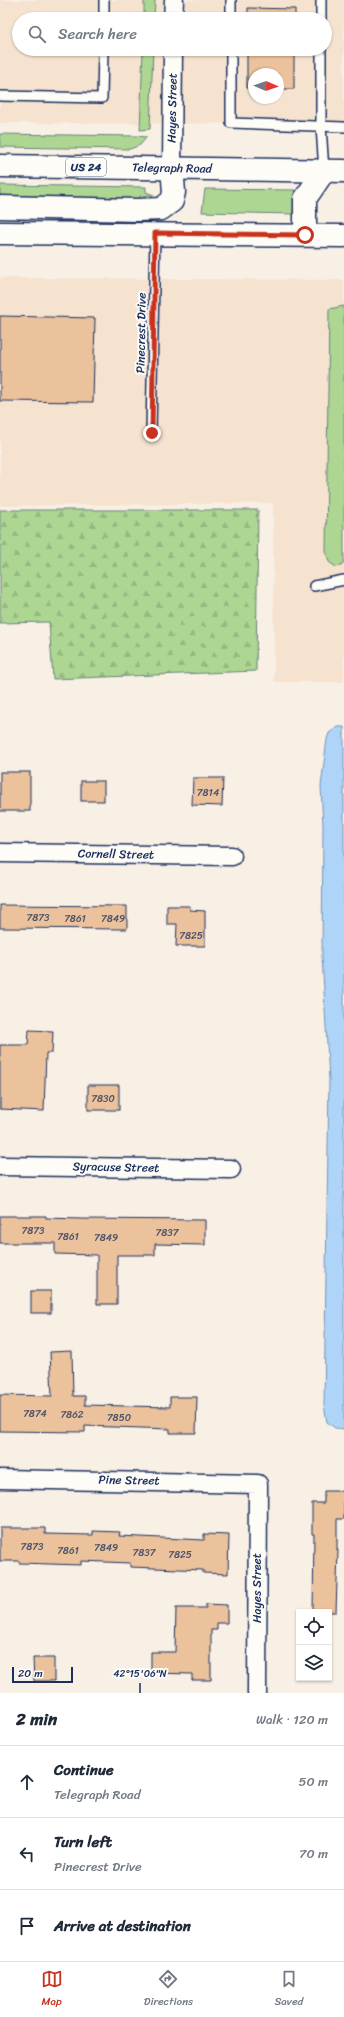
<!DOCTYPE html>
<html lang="en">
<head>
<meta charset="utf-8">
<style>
  :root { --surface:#fff; --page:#f2f2f3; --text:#1f2937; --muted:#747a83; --line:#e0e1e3; --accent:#c8321e }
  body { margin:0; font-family:Sriracha,sans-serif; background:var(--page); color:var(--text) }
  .controls { position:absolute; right:12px; bottom:12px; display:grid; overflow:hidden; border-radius:0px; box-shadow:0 1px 3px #0004 }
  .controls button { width:36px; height:36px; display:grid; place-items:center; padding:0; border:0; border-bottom:1px solid var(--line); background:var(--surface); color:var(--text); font:20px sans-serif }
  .compass { position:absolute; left:248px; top:68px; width:36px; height:36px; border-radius:50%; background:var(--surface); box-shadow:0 1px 3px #0004; rotate:92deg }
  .scale { position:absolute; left:12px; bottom:10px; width:61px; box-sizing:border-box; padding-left:4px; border:2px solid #1b2f5e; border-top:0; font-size:11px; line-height:14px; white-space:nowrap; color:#1b2f5e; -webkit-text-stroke:3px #fdfcf7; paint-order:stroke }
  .stop { position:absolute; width:12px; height:12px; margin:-9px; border:3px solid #c8321e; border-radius:50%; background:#fff }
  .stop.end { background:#c8321e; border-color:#fff; box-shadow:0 1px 4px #0008 }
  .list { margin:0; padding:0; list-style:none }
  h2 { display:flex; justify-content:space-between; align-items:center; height:52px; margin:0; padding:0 16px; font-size:17px }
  h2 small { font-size:13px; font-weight:400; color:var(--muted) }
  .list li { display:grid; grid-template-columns:26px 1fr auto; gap:12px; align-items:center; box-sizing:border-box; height:72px; padding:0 16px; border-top:1px solid var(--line) }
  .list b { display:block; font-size:15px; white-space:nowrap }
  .list p { margin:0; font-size:13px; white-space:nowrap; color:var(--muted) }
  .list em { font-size:13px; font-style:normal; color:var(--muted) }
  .icon { flex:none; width:22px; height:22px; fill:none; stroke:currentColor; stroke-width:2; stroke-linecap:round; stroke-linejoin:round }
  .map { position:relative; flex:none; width:344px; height:1693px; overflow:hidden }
  .search { position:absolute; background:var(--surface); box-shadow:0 1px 3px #0004; left:12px; right:12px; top:12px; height:44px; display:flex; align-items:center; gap:10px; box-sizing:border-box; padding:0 14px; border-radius:22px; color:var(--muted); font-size:15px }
  .sheet { height:268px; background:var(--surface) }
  nav { display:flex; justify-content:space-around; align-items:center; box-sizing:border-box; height:56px; border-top:1px solid var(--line); background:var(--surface); font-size:11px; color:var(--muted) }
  nav a { display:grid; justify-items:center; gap:2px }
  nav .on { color:var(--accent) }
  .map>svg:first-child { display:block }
  .built { fill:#f5e2cf; fill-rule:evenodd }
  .grass { fill:#aed693; stroke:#648278 }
  .forest { fill:url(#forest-firs); stroke:#648278 }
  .water { fill:#aed5f8; stroke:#7393ba }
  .building { fill:#ebc29b; stroke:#1b2f5e }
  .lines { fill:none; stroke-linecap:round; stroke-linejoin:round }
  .service-casing { stroke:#1b2f5e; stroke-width:12 }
  .minor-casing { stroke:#1b2f5e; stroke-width:21 }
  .primary-casing { stroke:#1b2f5e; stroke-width:25 }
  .service { stroke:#fdfcf7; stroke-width:9 }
  .minor { stroke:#fdfcf7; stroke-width:18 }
  .primary { stroke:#fdfcf7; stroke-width:22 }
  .route { stroke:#c8321e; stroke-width:5 }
  .ticks { fill:none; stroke:#1b2f5e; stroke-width:1.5 }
  .labels { text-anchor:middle; stroke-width:4; stroke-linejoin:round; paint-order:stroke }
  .number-label { font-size:10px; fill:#4f546d }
  .shield { fill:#fdfcf7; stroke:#5f6c8c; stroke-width:1 }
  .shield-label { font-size:11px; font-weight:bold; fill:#1b2f5e }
  .street-label { font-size:12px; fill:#1b2f5e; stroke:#fdfcf7 }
  .ticks-label { font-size:10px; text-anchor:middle; fill:#1b2f5e; stroke:#fdfcf7; stroke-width:4; stroke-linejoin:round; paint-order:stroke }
</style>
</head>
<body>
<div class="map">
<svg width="344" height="1693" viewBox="0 0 344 1693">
  <defs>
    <pattern id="forest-firs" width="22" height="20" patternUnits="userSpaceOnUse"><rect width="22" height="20" fill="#aed693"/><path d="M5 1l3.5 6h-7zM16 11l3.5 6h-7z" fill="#95b881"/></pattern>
  </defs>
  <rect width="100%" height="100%" fill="#f9f0e5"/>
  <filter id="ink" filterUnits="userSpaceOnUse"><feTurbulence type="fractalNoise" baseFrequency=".025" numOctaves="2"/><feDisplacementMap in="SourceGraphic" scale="8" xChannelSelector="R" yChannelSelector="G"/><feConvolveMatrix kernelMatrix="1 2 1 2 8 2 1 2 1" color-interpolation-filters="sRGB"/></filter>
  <g filter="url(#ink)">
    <!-- built -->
    <g class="built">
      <path d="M 0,0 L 344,0 L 344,124 L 0,123 ZM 19,19 L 325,19 L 325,49 L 19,49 ZM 254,74 L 278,74 L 278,98 L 254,98 Z"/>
      <polygon points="0,278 344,280 344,682 274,682 273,503 0,506"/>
    </g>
    <!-- grass -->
    <g class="grass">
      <polygon points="144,0 155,0 154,19 144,19"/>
      <polygon points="143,49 153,49 150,129 140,130"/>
      <polygon points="0,134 137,136 147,137 140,145 130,149 0,147"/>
      <polygon points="0,185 146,187 146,192 154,195 140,196 140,201 0,199"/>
      <polygon points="205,189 295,190 293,214 202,212"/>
      <polygon points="344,306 344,562 341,566 336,567 329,562 326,551 329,309"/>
    </g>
    <!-- forest -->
    <polygon class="forest" points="0,510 258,510 256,671 53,679 49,622 0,623"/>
    <!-- water -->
    <polygon class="water" points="338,727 344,727 344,1429 335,1428 327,1422 324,1405 329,1080 322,956 323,826 321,786 327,739 329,733"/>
    <!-- building -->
    <g class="building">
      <polygon points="248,8 295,9 295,19 248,19"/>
      <polygon points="247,49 294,49 294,89 278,89 278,74 254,74 254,88 247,88"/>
      <polygon points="0,316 95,318 93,402 0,401"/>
      <rect x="0" y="772" width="30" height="39"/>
      <polygon points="193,778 223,778 222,806 192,805"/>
      <rect x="81" y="781" width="23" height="20"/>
      <polygon points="0,905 127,906 127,929 0,928"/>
      <polygon points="167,906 190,906 190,910 205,911 205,946 176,946 177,924 167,924"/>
      <polygon points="29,1030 53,1031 52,1053 46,1053 44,1111 0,1109 0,1045 28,1045"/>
      <rect x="88" y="1085" width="31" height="25"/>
      <polygon points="0,1216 46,1216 46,1218 81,1219 205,1220 205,1245 155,1244 155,1255 117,1255 117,1304 97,1304 97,1255 55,1254 55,1243 0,1243"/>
      <rect x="31" y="1291" width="20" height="22"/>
      <polygon points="72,1351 73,1396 85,1396 85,1405 170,1407 170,1397 197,1397 196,1433 170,1433 170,1429 85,1426 85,1432 0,1431 0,1395 52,1396 50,1352"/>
      <polygon points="324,1491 344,1491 344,1519 337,1519 337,1550 338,1550 336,1612 313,1612 314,1534 312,1534 312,1503 324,1503"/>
      <polygon points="0,1528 45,1528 45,1534 93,1535 93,1531 120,1532 119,1536 204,1540 204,1534 229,1535 228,1574 203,1573 203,1570 130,1567 130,1563 81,1561 81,1565 19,1563 19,1561 0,1561"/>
      <polygon points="206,1604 227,1605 227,1623 217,1623 217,1630 211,1630 211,1680 192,1680 192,1674 151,1673 151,1652 175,1652 176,1608 206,1608"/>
      <polygon points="33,1658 54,1658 54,1681 34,1681"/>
    </g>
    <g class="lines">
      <defs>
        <g id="service">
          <polyline points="231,0 231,19"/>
          <polyline points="104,19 104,0"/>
          <polyline points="321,19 321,0"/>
          <polyline points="231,49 231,123 344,127"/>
          <polyline points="321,49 321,126 324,171"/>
          <polyline points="0,96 102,98 103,49"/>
          <polyline points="151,433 155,233"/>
          <polyline points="314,586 344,580"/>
        </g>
        <g id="minor">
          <polyline points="173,19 174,0"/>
          <polyline points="172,167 173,49"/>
          <polyline points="0,853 232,856"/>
          <polyline points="0,1166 231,1169"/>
          <polyline points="0,1479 258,1484 257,1693"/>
        </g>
        <g id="primary">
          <polyline points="0,166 344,171"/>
          <polyline points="0,207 138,210 161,209 172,201 174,192 172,167"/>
          <polyline points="0,233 344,236"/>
          <polyline points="305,235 305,199 324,171"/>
        </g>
      </defs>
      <!-- service casing -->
      <use href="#service" class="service-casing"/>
      <!-- minor casing -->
      <use href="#minor" class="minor-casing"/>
      <!-- primary casing -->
      <use href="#primary" class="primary-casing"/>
      <!-- service -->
      <use href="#service" class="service"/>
      <!-- minor -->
      <use href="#minor" class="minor"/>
      <!-- primary -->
      <use href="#primary" class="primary"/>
    </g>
  </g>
  <g class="lines" filter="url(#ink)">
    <!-- route -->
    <polyline class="route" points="152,433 155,233 305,235"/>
  </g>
  <!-- ticks -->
  <path class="ticks" d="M 140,1693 L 140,1683"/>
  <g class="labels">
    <!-- number labels -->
    <g class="number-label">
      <text x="208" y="796">7814</text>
      <text x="38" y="921">7873</text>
      <text x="75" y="922">7861</text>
      <text x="113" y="922">7849</text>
      <text x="191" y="939">7825</text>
      <text x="103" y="1102">7830</text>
      <text x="33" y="1234">7873</text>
      <text x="167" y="1236">7837</text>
      <text x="68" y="1240">7861</text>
      <text x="106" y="1241">7849</text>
      <text x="35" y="1417">7874</text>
      <text x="72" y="1418">7862</text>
      <text x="119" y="1421">7850</text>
      <text x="32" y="1550">7873</text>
      <text x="106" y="1551">7849</text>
      <text x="68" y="1554">7861</text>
      <text x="144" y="1556">7837</text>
      <text x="180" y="1558">7825</text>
    </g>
    <!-- shield labels -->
    <rect class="shield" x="66" y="158" width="40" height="18" rx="3"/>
    <g class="shield-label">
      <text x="86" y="171">US 24</text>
    </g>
    <!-- street labels -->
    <g class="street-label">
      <text transform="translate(172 108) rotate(-89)" y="4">Hayes Street</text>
      <text transform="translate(172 168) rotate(1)" y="4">Telegraph Road</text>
      <text transform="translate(141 333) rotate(-89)" y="4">Pinecrest Drive</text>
      <text transform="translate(116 854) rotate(1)" y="4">Cornell Street</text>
      <text transform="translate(116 1167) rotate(1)" y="4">Syracuse Street</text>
      <text transform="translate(129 1480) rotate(1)" y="4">Pine Street</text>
      <text transform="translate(257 1588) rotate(-90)" y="4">Hayes Street</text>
    </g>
  </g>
  <g class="ticks-label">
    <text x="140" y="1677">42°15'06"N</text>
  </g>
</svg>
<div class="controls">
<button><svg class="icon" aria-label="locate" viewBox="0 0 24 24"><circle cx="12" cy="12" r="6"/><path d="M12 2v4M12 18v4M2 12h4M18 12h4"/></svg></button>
<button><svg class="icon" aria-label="layers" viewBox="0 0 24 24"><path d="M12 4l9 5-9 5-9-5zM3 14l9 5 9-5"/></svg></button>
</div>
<svg class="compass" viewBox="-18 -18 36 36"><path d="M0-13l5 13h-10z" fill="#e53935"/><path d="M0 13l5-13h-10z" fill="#747a83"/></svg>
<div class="scale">20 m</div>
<div class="stop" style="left:305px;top:235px"></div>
<div class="stop end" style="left:152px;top:433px"></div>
<div class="search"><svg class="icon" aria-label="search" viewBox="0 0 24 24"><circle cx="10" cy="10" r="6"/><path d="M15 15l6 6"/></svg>Search here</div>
</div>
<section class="sheet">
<h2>2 min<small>Walk · 120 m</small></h2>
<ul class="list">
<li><svg class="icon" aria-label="ahead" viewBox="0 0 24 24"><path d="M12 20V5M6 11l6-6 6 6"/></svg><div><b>Continue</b><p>Telegraph Road</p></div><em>50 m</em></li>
<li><svg class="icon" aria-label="left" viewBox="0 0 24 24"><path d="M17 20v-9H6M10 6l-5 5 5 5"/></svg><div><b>Turn left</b><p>Pinecrest Drive</p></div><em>70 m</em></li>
<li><svg class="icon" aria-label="arrive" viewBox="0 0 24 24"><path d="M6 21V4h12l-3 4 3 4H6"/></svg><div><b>Arrive at destination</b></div></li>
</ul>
</section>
<nav>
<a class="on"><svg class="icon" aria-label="map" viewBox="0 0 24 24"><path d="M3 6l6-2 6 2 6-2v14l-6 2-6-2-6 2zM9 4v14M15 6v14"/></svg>Map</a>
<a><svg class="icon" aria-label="directions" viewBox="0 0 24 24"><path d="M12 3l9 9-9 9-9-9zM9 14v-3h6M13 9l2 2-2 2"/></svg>Directions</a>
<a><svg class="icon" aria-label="saved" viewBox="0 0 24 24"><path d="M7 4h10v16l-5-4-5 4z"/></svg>Saved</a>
</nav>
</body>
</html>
